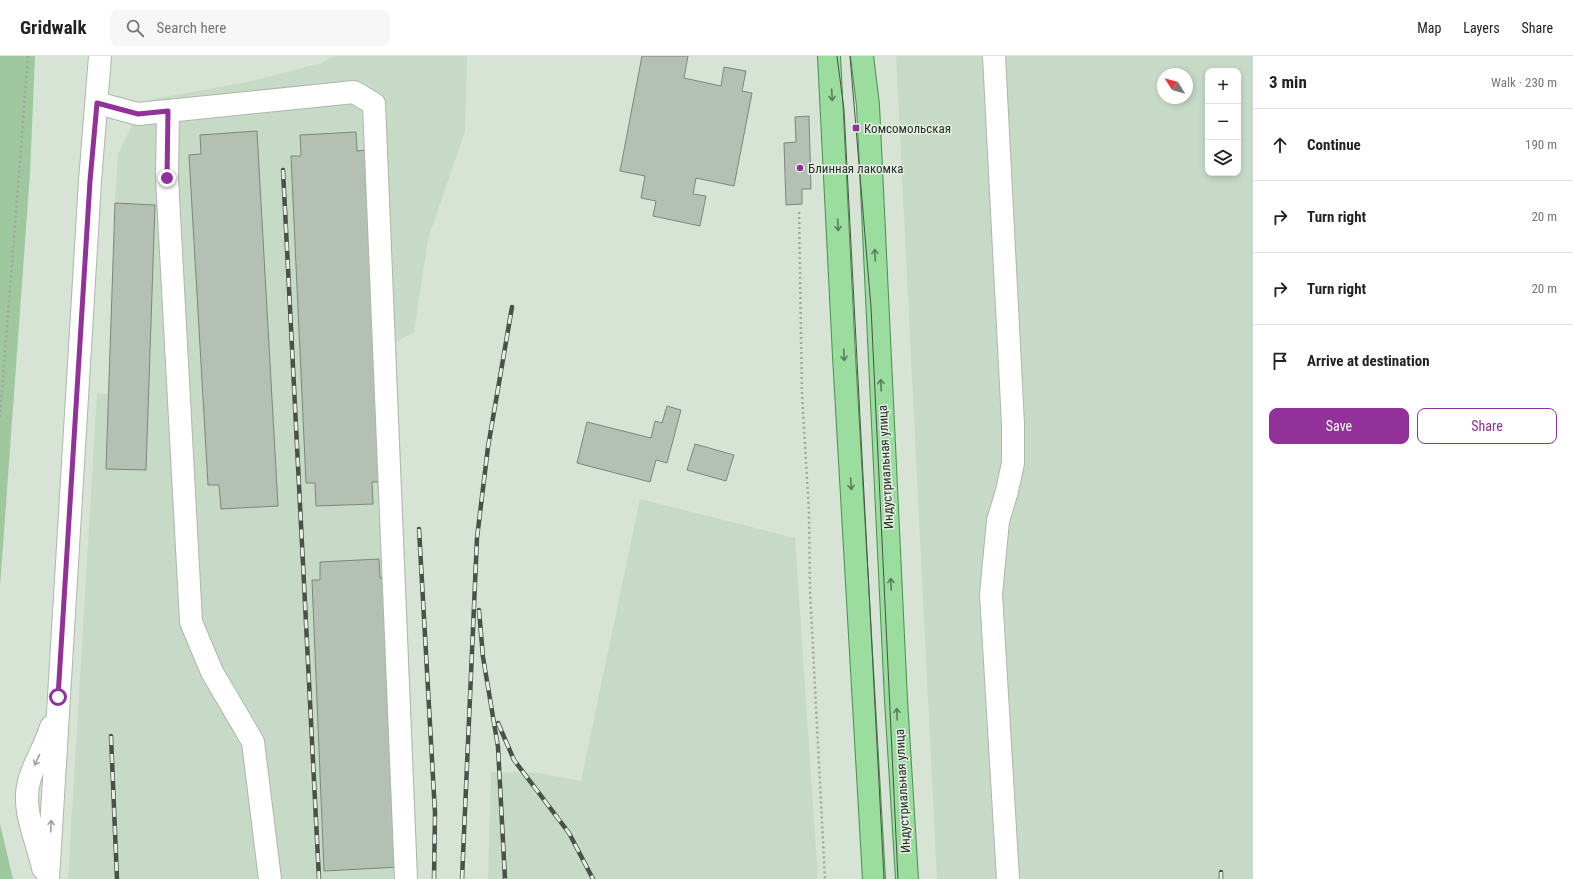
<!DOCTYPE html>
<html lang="en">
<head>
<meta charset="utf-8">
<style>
  :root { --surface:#fff; --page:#f6f6f6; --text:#222; --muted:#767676; --line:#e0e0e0; --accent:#913199 }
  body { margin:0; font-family:"Roboto Condensed",sans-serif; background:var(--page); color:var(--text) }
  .controls { position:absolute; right:12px; top:12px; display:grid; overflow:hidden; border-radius:8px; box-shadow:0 2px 6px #0003 }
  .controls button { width:36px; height:36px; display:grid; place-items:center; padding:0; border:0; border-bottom:1px solid var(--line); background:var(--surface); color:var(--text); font:20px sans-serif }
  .compass { position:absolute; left:1157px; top:12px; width:36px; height:36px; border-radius:50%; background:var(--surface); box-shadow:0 2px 6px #0003; rotate:307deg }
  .stop { position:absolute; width:12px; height:12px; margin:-9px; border:3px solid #913199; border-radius:50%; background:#fff }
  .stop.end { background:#913199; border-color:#fff; box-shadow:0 1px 4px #0008 }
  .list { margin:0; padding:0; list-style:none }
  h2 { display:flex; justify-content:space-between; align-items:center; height:52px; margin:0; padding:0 16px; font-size:17px }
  h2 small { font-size:13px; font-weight:400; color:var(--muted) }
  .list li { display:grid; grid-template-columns:26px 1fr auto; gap:12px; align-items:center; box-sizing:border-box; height:72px; padding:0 16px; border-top:1px solid var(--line) }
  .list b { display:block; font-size:15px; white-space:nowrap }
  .list em { font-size:13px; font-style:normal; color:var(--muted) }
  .actions { display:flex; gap:8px; padding:12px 16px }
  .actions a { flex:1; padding:9px 0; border:1px solid var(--accent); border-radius:8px; text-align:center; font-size:14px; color:var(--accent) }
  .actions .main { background:var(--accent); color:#fff }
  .icon { flex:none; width:22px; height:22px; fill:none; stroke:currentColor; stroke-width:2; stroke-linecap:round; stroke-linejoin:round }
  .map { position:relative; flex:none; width:1253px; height:823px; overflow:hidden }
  header { display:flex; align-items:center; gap:24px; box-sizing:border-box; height:56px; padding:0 20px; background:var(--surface); border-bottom:1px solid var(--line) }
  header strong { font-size:19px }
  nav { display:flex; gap:22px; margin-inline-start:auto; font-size:14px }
  .search { width:280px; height:36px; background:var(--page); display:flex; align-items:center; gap:10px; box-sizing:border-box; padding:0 14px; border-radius:8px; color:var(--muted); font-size:15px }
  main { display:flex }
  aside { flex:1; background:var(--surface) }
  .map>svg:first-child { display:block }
  .built { fill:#c7dac7; fill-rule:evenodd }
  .green { fill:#9fc89e }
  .building { fill:#b3c0b3; stroke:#7b877b }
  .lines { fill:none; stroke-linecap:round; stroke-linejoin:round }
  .minor-casing { stroke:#acb8ab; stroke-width:24 }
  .major-casing { stroke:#48904c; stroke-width:24 }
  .path { stroke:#9fa99e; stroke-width:2.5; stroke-dasharray:2 3; stroke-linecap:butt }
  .minor { stroke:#fff; stroke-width:22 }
  .major { stroke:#9bdc9f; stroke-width:22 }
  .tram { stroke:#4a5149; stroke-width:1 }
  .rail-casing { stroke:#4a5149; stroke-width:4.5 }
  .rail { stroke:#e3f0e2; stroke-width:3; stroke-dasharray:9; stroke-linecap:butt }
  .oneway { stroke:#5c7c5e }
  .oneway2 { stroke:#9fa19e }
  .route { stroke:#913199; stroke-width:5 }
  .poi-dot { fill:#913199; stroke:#e3f0e2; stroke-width:1.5 }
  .labels { text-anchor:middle; stroke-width:3; stroke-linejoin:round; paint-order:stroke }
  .poi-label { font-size:13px; fill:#292e28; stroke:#e3f0e2; text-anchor:start }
  .street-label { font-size:13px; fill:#292e28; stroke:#e3f0e2 }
</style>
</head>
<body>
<header>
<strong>Gridwalk</strong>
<div class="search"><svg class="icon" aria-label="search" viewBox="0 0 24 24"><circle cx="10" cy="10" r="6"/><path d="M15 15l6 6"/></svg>Search here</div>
<nav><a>Map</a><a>Layers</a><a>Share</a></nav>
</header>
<main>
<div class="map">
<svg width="1253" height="823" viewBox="0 0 1253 823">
  <rect width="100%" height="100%" fill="#d6e3d5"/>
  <!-- built -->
  <g class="built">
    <polygon points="334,0 467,0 465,75 428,183 414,276 396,286 418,823 68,823 97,337 108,338 115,147 118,98 144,45 252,25 321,7"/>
    <path d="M 896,0 L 1253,0 L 1253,823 L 937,823 ZM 1208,15 L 1238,15 L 1238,117 L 1208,117 ZM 1163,18 L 1187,18 L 1187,42 L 1163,42 Z"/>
    <polygon points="640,443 795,482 818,823 488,823 491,716 539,717 581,725"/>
  </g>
  <!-- green -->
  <g class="green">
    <polygon points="0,0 35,0 30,117 0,531"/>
    <polygon points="0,768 13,823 0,823"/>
  </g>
  <!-- building -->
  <g class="building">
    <polygon points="642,0 688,0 684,22 721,30 724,11 746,15 742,35 752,37 734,130 696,122 693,138 706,140 700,170 653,160 656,145 641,142 645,120 620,115"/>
    <polygon points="809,60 811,133 802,133 802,148 786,149 784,87 796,86 795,61"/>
    <polygon points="257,75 278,450 221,453 219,429 208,429 189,99 201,98 200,79"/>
    <polygon points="356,76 357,95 367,94 382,426 372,426 373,448 316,450 315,427 306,427 291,100 301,100 300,79"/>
    <polygon points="115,147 155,149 146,414 106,413"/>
    <polygon points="667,350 681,354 667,407 656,404 650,426 577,407 587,366 651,382 655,365 662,367"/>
    <polygon points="695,388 734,399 726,425 687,414"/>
    <polygon points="379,503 380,522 387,521 400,811 324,815 312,524 320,524 320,506"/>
  </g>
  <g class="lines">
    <defs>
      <g id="minor">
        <polyline points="994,0 1013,368 1013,407 1007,435 998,465 991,538 1008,823"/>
        <polyline points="97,47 138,58 354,36 374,48 406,823"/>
        <polyline points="168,55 167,122 191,566 212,616 253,686 270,823"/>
        <path d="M 43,812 C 37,783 20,752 30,722 C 35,705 46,689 51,671"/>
        <polyline points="48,823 90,125 100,0"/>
      </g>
      <g id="major">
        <polyline points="829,0 844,300 874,823"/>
        <polyline points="862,0 868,49 896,644 907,823"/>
      </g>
    </defs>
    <!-- minor casing -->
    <use href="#minor" class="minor-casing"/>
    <!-- major casing -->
    <use href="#major" class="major-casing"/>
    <!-- path -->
    <g class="path">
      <polyline points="799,156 802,339 809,456 810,535 825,823"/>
      <polyline points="0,361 28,0"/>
    </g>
    <!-- minor -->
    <use href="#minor" class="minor"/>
    <!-- major -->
    <use href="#major" class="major"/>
    <!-- tram -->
    <g class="tram">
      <polyline points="837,0 844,54 884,823"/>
      <polyline points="850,0 871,251 898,823"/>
    </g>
    <defs>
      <g id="rail">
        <polyline points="283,114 319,823"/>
        <polyline points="419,473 435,757 434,823"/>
        <polyline points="479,554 483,601 498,691 505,823"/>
        <polyline points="498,667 514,704 569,777 593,823"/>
        <polyline points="111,680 117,823"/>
        <polyline points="1221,816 1221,823"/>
        <polyline points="462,823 477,482 488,391 512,251"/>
      </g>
    </defs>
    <!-- rail casing -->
    <use href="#rail" class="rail-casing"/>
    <!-- rail -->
    <use href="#rail" class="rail"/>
  </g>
  <!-- one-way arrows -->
  <defs><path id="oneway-shaft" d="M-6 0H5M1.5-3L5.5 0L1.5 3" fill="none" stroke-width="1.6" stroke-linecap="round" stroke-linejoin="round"/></defs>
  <g class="oneway">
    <use href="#oneway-shaft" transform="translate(832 39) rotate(87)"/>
    <use href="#oneway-shaft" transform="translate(838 169) rotate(87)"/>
    <use href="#oneway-shaft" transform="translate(875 199) rotate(-93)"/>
    <use href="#oneway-shaft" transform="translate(844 299) rotate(87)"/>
    <use href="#oneway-shaft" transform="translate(881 329) rotate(-93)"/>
    <use href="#oneway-shaft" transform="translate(851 428) rotate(87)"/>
    <use href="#oneway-shaft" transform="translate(891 528) rotate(-93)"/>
    <use href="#oneway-shaft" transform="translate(897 658) rotate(-93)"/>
  </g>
  <g class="oneway2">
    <use href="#oneway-shaft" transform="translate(37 704) rotate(115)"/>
    <use href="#oneway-shaft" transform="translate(51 770) rotate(-87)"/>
  </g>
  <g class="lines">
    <!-- route -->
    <polyline class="route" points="58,641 90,125 97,47 138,58 168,55 167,122"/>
  </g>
  <!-- markers -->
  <g class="poi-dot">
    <rect x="852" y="68" width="8" height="8" rx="2"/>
    <circle cx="800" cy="112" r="4"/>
  </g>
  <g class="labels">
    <!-- poi labels -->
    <g class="poi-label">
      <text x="864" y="77">Комсомольская</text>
      <text x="808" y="117">Блинная лакомка</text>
    </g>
    <!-- street labels -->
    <g class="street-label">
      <text transform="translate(885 411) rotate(-93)" y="5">Индустриальная улица</text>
      <text transform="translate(902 735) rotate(-93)" y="5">Индустриальная улица</text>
    </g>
  </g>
</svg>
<div class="controls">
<button>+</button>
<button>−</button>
<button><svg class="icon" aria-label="layers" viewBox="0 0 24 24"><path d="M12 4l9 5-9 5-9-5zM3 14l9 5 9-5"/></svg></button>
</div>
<svg class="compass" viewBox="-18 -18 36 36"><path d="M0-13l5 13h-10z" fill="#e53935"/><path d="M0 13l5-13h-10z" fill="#767676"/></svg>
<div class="stop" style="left:58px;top:641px"></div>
<div class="stop end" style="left:167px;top:122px"></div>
</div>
<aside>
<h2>3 min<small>Walk · 230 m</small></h2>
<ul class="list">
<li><svg class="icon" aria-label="ahead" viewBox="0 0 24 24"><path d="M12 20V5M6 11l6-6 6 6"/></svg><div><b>Continue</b></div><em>190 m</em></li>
<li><svg class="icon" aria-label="right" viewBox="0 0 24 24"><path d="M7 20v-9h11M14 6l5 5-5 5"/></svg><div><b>Turn right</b></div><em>20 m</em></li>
<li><svg class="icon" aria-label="right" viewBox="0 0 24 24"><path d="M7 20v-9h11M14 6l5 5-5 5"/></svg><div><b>Turn right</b></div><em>20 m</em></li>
<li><svg class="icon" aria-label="arrive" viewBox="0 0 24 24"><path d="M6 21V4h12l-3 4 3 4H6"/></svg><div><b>Arrive at destination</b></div></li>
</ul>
<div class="actions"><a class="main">Save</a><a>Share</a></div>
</aside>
</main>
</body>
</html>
